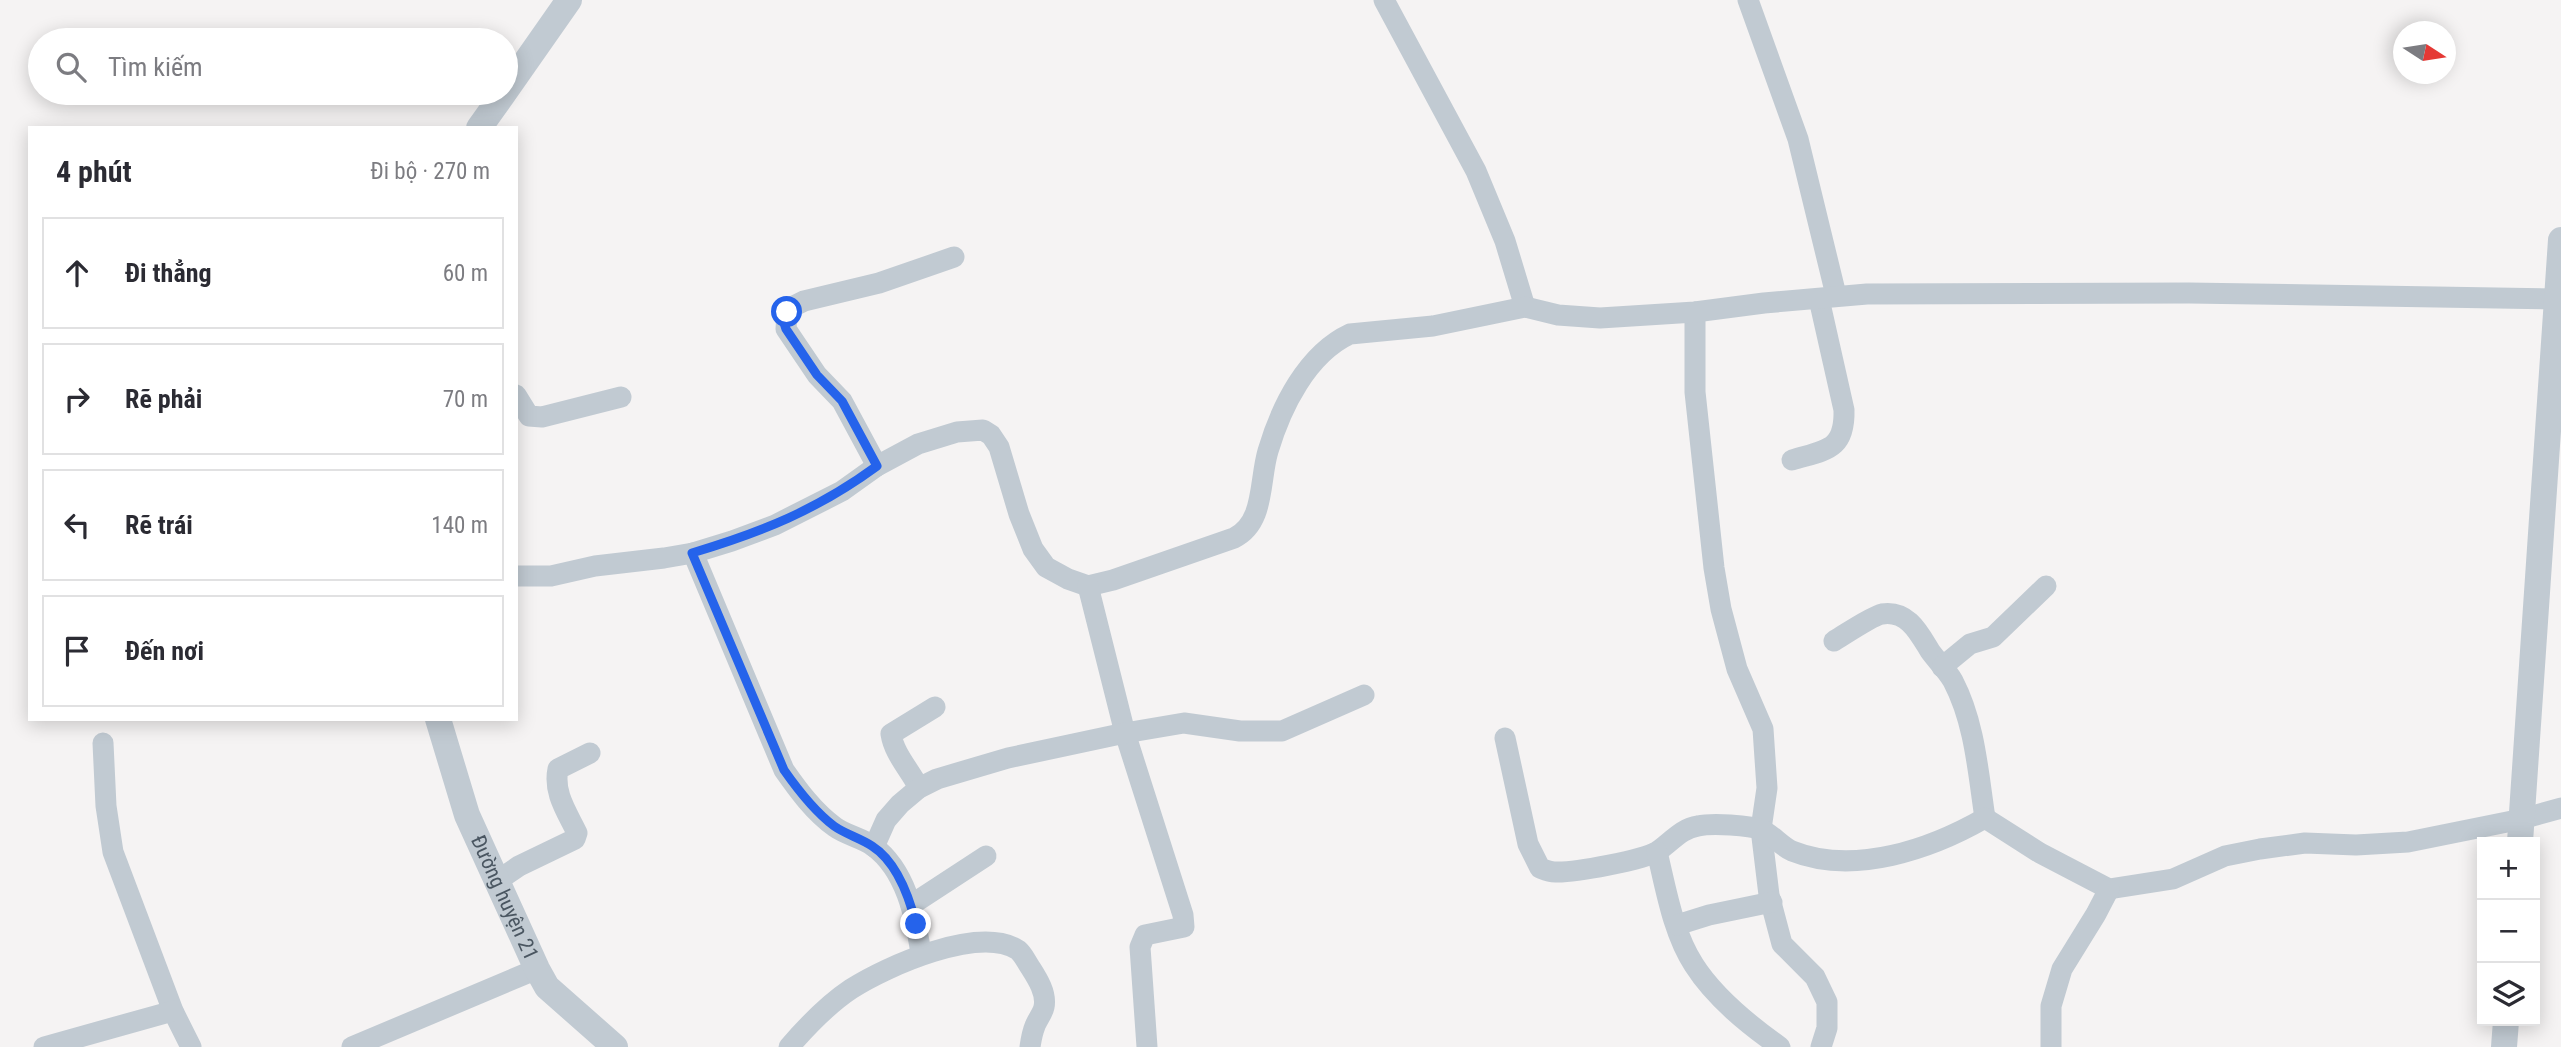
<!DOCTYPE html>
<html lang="vi">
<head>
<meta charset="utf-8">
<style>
  :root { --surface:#fff; --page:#f7f7f7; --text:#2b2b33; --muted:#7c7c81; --line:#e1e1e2 }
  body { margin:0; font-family:"Roboto Condensed",sans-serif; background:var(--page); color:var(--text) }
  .controls { position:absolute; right:21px; bottom:21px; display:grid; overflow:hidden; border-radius:0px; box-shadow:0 4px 18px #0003 }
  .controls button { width:63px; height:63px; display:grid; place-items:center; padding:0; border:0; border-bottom:2px solid var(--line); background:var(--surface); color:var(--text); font:35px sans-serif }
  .compass { position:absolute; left:2393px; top:21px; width:63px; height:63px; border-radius:50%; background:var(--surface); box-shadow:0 4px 18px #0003; rotate:102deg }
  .stop { position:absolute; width:21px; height:21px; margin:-16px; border:5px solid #2563eb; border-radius:50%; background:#fff }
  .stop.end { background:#2563eb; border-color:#fff; box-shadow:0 2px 7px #0008 }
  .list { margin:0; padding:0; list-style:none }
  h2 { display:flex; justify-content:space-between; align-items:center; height:91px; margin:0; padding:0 28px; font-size:30px }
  h2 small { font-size:23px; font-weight:400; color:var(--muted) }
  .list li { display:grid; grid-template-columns:46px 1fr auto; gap:21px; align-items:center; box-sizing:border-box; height:112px; margin:0 14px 14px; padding:0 14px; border:2px solid var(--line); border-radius:0px }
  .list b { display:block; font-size:26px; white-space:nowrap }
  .list em { font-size:23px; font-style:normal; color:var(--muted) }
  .icon { flex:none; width:38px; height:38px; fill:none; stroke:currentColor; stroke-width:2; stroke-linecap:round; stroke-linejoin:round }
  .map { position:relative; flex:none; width:2561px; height:1047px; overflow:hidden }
  .search { position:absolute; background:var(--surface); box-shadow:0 4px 18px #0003; left:28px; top:28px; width:490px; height:77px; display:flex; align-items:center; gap:18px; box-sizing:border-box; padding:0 24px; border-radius:38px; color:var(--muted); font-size:26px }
  .panel { position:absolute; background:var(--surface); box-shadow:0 4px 18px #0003; left:28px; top:126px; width:490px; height:595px; border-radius:0px }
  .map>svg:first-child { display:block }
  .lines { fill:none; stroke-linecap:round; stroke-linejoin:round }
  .minor { stroke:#c1cad2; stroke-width:21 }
  .tertiary { stroke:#c1cad2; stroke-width:26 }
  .route { stroke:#2563eb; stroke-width:9 }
  .labels { text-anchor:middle; stroke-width:5; stroke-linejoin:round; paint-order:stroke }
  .street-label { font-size:21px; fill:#4a5661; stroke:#fff }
</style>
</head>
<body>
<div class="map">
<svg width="2561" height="1047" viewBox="0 0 2561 1047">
  <rect width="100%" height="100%" fill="#f5f3f3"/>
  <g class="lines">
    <!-- minor -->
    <g class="minor">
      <polyline points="1384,0 1476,171 1505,241 1525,307"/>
      <polyline points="1748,0 1798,139 1836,295"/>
      <polyline points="1695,312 1695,392 1714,568 1721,609 1737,669 1763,729 1767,788 1761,829 1769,895 1782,944 1815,977 1827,1002 1827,1028 1821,1047"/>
      <polyline points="516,395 529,416 542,417 621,397"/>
      <path d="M 1792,460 C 1825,450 1845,451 1844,410 L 1819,299"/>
      <polyline points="877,466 842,401 817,375 786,329 787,312 790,308 804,301 879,283 954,257"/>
      <path d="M 693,553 L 784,770 C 798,790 814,812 835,827 C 846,835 862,838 873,846 C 906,870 915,916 921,953"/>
      <path d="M 516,576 L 551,576 L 595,566 L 664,558 L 693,553 L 732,541 L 775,525 L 842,491 L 877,466 L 918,444 L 957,432 L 983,430 L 991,435 L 999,447 L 1019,514 L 1033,549 L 1046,567 L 1068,579 L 1088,586 L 1113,580 L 1234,538 C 1265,523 1259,481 1268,451 C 1281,407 1307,354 1350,334 L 1433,326 L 1525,307 L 1558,315 L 1600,318 L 1695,312 L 1764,303 L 1867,294 L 2189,293 L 2556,299"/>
      <polyline points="1088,586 1125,733 1183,915 1184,927 1145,935 1140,947 1147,1047"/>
      <path d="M 1834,641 C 1844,635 1872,616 1882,614 C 1908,610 1919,633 1930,651 C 1937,661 1947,670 1953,681 C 1975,723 1978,772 1985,818"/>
      <polyline points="1942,667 1970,644 1993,637 2046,586"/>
      <path d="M 1505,738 L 1528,844 L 1540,868 C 1545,870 1549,872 1555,872 C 1573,873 1644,860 1658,851 C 1671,842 1682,828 1698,826 C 1711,823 1750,825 1762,830 C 1773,835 1781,846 1792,851 C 1854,876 1931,849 1985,818 L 2040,853 L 2109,889 L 2173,879 L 2225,856 L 2260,849 L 2305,843 L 2356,845 L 2408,842 L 2522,819 L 2561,808"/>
      <polyline points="103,743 106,806 113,852 173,1011 191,1047"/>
      <path d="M 919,788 C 910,770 894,754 891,734 L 935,707"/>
      <polyline points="874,847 886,820 900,804 919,788 937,779 1008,758 1125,733 1184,723 1240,731 1282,731 1364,695"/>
      <path d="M 1657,852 C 1666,889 1673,933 1694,965 C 1715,998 1749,1025 1780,1047"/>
      <path d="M 497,881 L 519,866 L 575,839 L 577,833 C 567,812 553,793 558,769 L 590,753"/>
      <polyline points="911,905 986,856"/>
      <polyline points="1677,925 1709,915 1772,902"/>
      <polyline points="44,1047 173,1011"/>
      <polyline points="352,1047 537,969"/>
      <path d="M 789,1047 C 808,1025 827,1005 851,989 C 887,966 979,925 1018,950 C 1023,954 1026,961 1030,967 C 1037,978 1047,993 1044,1007 C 1043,1013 1037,1020 1035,1026 C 1032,1033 1031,1040 1030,1047"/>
      <polyline points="2051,1047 2051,1006 2062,969 2096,914 2109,889"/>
    </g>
    <!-- tertiary -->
    <g class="tertiary">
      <polyline points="506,90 569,0"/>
      <polyline points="479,128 504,93"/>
      <path id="s1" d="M 438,719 L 467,815 L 537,969 L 547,987 L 615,1047"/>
      <polyline points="2520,842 2561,240"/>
      <polyline points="2504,1047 2506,1021"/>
    </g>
  </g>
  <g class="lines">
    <!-- route -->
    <path class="route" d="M 787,312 L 784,323 L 786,329 L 817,375 L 842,401 L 877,466 C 817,510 762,532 692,553 L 784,770 C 798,790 814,811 834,826 C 845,834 860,838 872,846 C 897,862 909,896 916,924"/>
  </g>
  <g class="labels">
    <!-- street labels -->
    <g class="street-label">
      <text dy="7" stroke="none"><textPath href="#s1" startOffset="191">Đường huyện 21</textPath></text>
    </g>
  </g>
</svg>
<div class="controls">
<button>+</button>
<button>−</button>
<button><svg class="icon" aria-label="layers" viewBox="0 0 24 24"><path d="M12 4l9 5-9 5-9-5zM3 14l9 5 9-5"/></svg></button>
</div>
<svg class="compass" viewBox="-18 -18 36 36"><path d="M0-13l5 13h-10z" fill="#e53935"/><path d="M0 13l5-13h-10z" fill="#7c7c81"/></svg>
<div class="stop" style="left:787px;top:312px"></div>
<div class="stop end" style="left:916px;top:924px"></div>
<div class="search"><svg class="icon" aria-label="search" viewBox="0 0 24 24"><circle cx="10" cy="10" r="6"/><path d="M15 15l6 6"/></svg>Tìm kiếm</div>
<section class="panel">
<h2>4 phút<small>Đi bộ · 270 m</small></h2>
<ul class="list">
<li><svg class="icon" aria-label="ahead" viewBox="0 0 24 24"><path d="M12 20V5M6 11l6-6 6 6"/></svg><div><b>Đi thẳng</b></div><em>60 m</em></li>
<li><svg class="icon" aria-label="right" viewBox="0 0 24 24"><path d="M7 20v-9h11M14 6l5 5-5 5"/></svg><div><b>Rẽ phải</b></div><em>70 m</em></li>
<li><svg class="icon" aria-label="left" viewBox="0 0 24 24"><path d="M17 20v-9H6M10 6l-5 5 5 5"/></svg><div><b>Rẽ trái</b></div><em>140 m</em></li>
<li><svg class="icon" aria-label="arrive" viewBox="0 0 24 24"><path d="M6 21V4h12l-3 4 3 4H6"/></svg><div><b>Đến nơi</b></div></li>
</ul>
</section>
</div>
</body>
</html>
